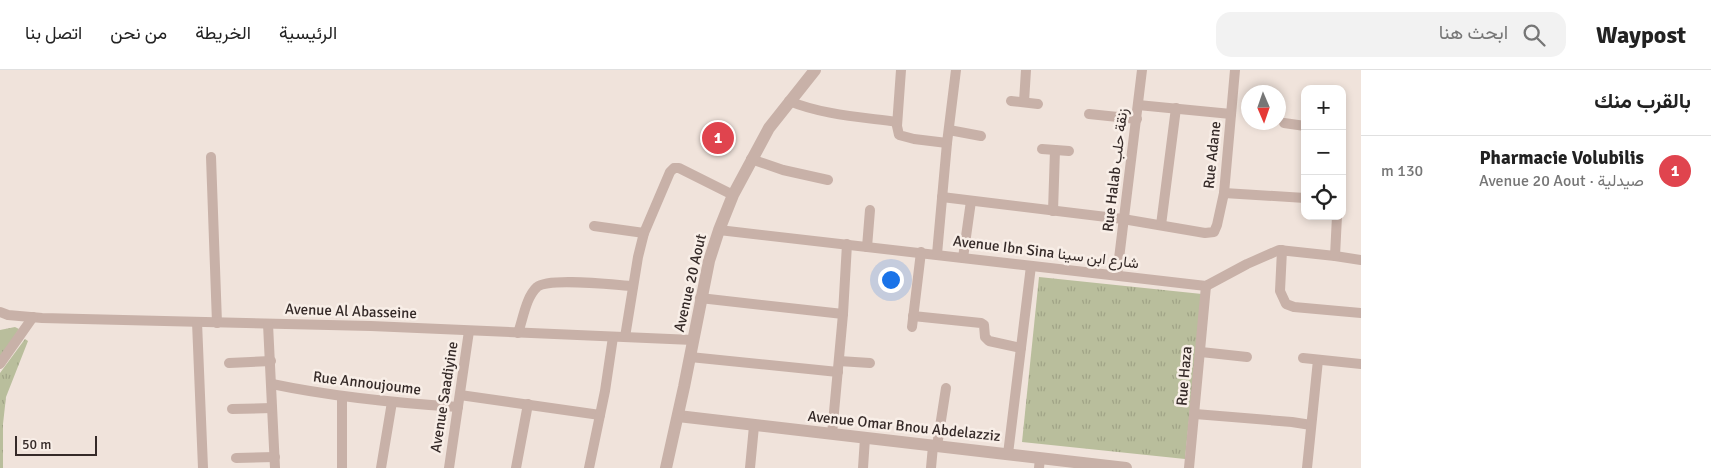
<!DOCTYPE html>
<html lang="ar">
<head>
<meta charset="utf-8">
<style>
  :root { --surface:#fff; --page:#f2f2f2; --text:#222; --muted:#767676; --line:#e0e0e0; --accent:#2563eb }
  body { margin:0; font-family:Signika,Vazirmatn,sans-serif; background:var(--page); color:var(--text); direction:rtl }
  .controls { position:absolute; right:15px; top:15px; display:grid; overflow:hidden; border-radius:10px; box-shadow:0 2px 8px #0003 }
  .controls button { width:45px; height:45px; display:grid; place-items:center; padding:0; border:0; border-bottom:1px solid var(--line); background:var(--surface); color:var(--text); font:25px sans-serif }
  .compass { position:absolute; left:1241px; top:15px; width:45px; height:45px; border-radius:50%; background:var(--surface); box-shadow:0 2px 8px #0003; rotate:178deg }
  .scale { position:absolute; left:15px; bottom:12px; width:82px; box-sizing:border-box; padding-left:5px; border:2px solid #352a28; border-top:0; font-size:14px; line-height:18px; white-space:nowrap; color:#352a28; -webkit-text-stroke:4px #f8eee7; paint-order:stroke }
  .you { position:absolute; left:890px; top:209px; width:18px; height:18px; margin:-12px; border:4px solid #fff; border-radius:50%; background:#1a73e8; box-shadow:0 0 0 8px #1a73e833 }
  .badge { display:grid; place-items:center; width:32px; height:32px; border-radius:50%; background:var(--accent); color:#fff; font-size:16px; font-weight:700 }
  .pin { position:absolute; translate:-50% -50%; border:2px solid #fff; box-shadow:0 1px 5px #0006 }
  .list { margin:0; padding:0; list-style:none }
  h2 { display:flex; justify-content:space-between; align-items:center; height:65px; margin:0; padding:0 20px; font-size:21px }
  h2 small { font-size:16px; font-weight:400; color:var(--muted) }
  .list li { display:grid; grid-template-columns:32px 1fr auto; gap:15px; align-items:center; box-sizing:border-box; height:70px; padding:0 20px; border-top:1px solid var(--line) }
  .list b { display:block; font-size:19px; white-space:nowrap }
  .list p { margin:0; font-size:16px; white-space:nowrap; color:var(--muted) }
  .list em { font-size:16px; font-style:normal; color:var(--muted) }
  .icon { flex:none; width:28px; height:28px; fill:none; stroke:currentColor; stroke-width:2; stroke-linecap:round; stroke-linejoin:round }
  .map { position:relative; flex:none; width:1361px; height:398px; overflow:hidden; direction:ltr }
  header { display:flex; align-items:center; gap:30px; box-sizing:border-box; height:70px; padding:0 25px; background:var(--surface); border-bottom:1px solid var(--line) }
  header strong { font-size:24px }
  nav { display:flex; gap:28px; margin-inline-start:auto; font-size:18px }
  .search { width:350px; height:45px; background:var(--page); display:flex; align-items:center; gap:12px; box-sizing:border-box; padding:0 18px; border-radius:15px; color:var(--muted); font-size:19px }
  main { display:flex }
  aside { flex:1; background:var(--surface) }
  .map>svg:first-child { display:block }
  .grass { fill:url(#grass-tufts) }
  .lines { fill:none; stroke-linecap:round; stroke-linejoin:round }
  .minor { stroke:#c8b1a8; stroke-width:10 }
  .tertiary { stroke:#c8b1a8; stroke-width:12 }
  .labels { text-anchor:middle; stroke-width:5; stroke-linejoin:round; paint-order:stroke }
  .street-label { font-size:15px; fill:#352a28; stroke:#f8eee7 }
</style>
</head>
<body>
<header>
<strong>Waypost</strong>
<div class="search"><svg class="icon" aria-label="search" viewBox="0 0 24 24"><circle cx="10" cy="10" r="6"/><path d="M15 15l6 6"/></svg>ابحث هنا</div>
<nav><a>الرئيسية</a><a>الخريطة</a><a>من نحن</a><a>اتصل بنا</a></nav>
</header>
<main>
<aside>
<h2>بالقرب منك<small></small></h2>
<ul class="list">
<li><span class="badge" style="background:#e0444e">1</span><div><b>Pharmacie Volubilis</b><p>صيدلية · Avenue 20 Aout</p></div><em>130 m</em></li>
</ul>
</aside>
<div class="map">
<svg width="1361" height="398" viewBox="0 0 1361 398">
  <defs>
    <pattern id="grass-tufts" width="24" height="20" patternUnits="userSpaceOnUse" patternTransform="scale(1.25)"><rect width="24" height="20" fill="#b9be9c"/><path d="M3 7l-1-3M5 7V3M7 7l1-3M15 17l-1-3M17 17v-4M19 17l1-3" fill="none" stroke="#a0a386"/></pattern>
  </defs>
  <rect width="100%" height="100%" fill="#f0e3db"/>
  <!-- grass -->
  <g class="grass">
    <polygon points="1039,207 1202,224 1185,389 1022,372"/>
    <polygon points="15,257 19,259 0,289 0,260"/>
    <polygon points="25,269 28,271 6,327 3,354 3,398 0,398 0,303"/>
  </g>
  <g class="lines">
    <!-- minor -->
    <g class="minor">
      <polyline points="901,0 897,56 899,65 914,69 947,73"/>
      <path d="M 789,31 C 823,45 861,47 897,52"/>
      <polyline points="1011,31 1038,34"/>
      <polyline points="1024,32 1026,0"/>
      <polyline points="1138,35 1231,44"/>
      <polyline points="1089,44 1137,49"/>
      <polyline points="1284,53 1305,56"/>
      <polyline points="949,60 981,66"/>
      <polyline points="1042,79 1069,81"/>
      <polyline points="211,87 217,253"/>
      <polyline points="751,89 783,100 828,110"/>
      <polyline points="1224,123 1305,128"/>
      <polyline points="942,127 1123,149 1205,163 1214,162 1217,155 1224,123 1235,0"/>
      <polyline points="1053,141 1055,80"/>
      <polyline points="1161,155 1176,38"/>
      <polyline points="594,156 644,163"/>
      <polyline points="719,160 1206,216 1247,194 1279,180 1335,186 1361,190"/>
      <polyline points="867,177 870,140"/>
      <polyline points="1282,180 1280,221 1286,234 1294,237 1361,243"/>
      <polyline points="937,184 947,73 956,0"/>
      <polyline points="1335,186 1337,146"/>
      <polyline points="963,188 971,131"/>
      <polyline points="1117,205 1142,0"/>
      <polyline points="700,228 843,244"/>
      <polyline points="0,242 8,245 42,248 371,256 693,270"/>
      <polyline points="913,246 981,253 984,255 985,267 989,271 1021,278"/>
      <polyline points="197,252 203,398"/>
      <polyline points="268,254 275,398"/>
      <polyline points="912,257 921,182"/>
      <path d="M 518,263 C 523,249 526,227 537,217 C 549,207 615,215 633,216"/>
      <polyline points="625,267 638,187 644,163 670,102 674,98 679,98 733,125"/>
      <polyline points="1201,282 1247,287"/>
      <polyline points="690,287 838,302"/>
      <polyline points="1303,288 1361,294"/>
      <polyline points="839,291 870,293"/>
      <polyline points="229,293 271,291"/>
      <polyline points="0,294 33,247"/>
      <path d="M 272,314 C 334,327 396,333 458,337"/>
      <polyline points="460,325 600,345"/>
      <polyline points="342,327 342,398"/>
      <polyline points="232,339 272,338"/>
      <polyline points="1195,344 1292,352 1311,355"/>
      <polyline points="832,364 843,244 847,174"/>
      <polyline points="937,376 946,318"/>
      <polyline points="1008,384 1031,196"/>
      <polyline points="236,388 275,387"/>
      <polyline points="381,398 392,332"/>
      <polyline points="449,398 469,261"/>
      <polyline points="516,398 528,334"/>
      <polyline points="589,398 605,321 613,267"/>
      <polyline points="750,398 754,356"/>
      <polyline points="863,398 865,368"/>
      <polyline points="931,398 933,376"/>
      <polyline points="1039,398 1040,388"/>
      <polyline points="1189,398 1206,216"/>
      <polyline points="1307,398 1318,290"/>
    </g>
    <!-- tertiary -->
    <g class="tertiary">
      <polyline points="678,346 1126,398"/>
      <polyline points="666,398 684,317 709,191 719,160 733,125 769,58 815,0"/>
    </g>
  </g>
  <g class="labels">
    <!-- street labels -->
    <g class="street-label">
      <text transform="translate(1212 85) rotate(-84)" y="5">Rue Adane</text>
      <text transform="translate(1115 100) rotate(-83)" y="5">Rue Halab زنقة حلب</text>
      <text transform="translate(1046 182) rotate(7)" y="5">Avenue Ibn Sina شارع ابن سينا</text>
      <text transform="translate(690 213) rotate(-77)" y="5">Avenue 20 Aout</text>
      <text transform="translate(351 241) rotate(2)" y="5">Avenue Al Abasseine</text>
      <text transform="translate(1184 306) rotate(-85)" y="5">Rue Haza</text>
      <text transform="translate(367 313) rotate(7)" y="5">Rue Annoujoume</text>
      <text transform="translate(444 327) rotate(-81)" y="5">Avenue Saadiyine</text>
      <text transform="translate(904 356) rotate(6)" y="5">Avenue Omar Bnou Abdelazziz</text>
    </g>
  </g>
</svg>
<div class="controls">
<button>+</button>
<button>−</button>
<button><svg class="icon" aria-label="locate" viewBox="0 0 24 24"><circle cx="12" cy="12" r="6"/><path d="M12 2v4M12 18v4M2 12h4M18 12h4"/></svg></button>
</div>
<svg class="compass" viewBox="-18 -18 36 36"><path d="M0-13l5 13h-10z" fill="#e53935"/><path d="M0 13l5-13h-10z" fill="#767676"/></svg>
<div class="scale">50 m</div>
<div class="you"></div>
<div class="pin badge" style="left:718px;top:68px;background:#e0444e">1</div>
</div>
</main>
</body>
</html>
